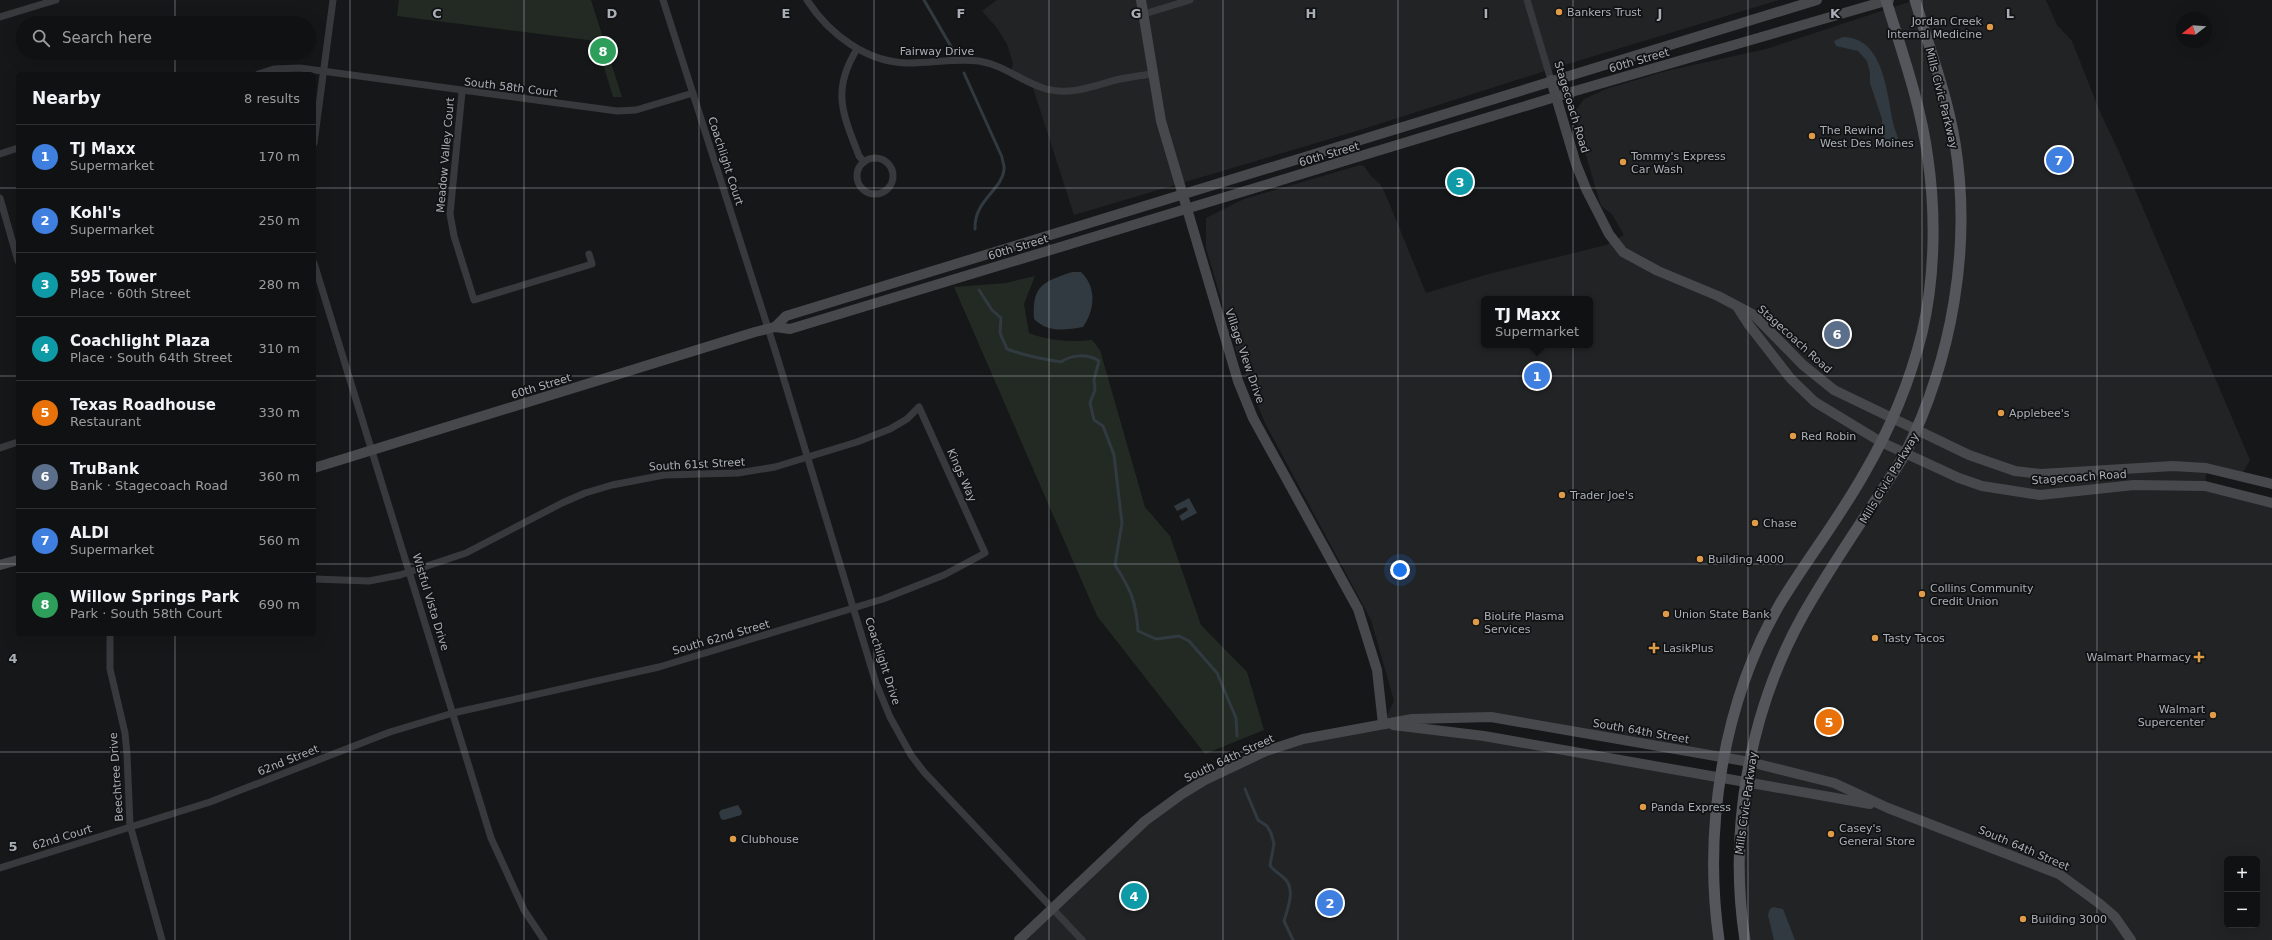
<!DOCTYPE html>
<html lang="en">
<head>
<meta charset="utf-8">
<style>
  :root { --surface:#101112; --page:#1e1f20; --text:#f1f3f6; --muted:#9c9d9f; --line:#303132; --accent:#df9b47 }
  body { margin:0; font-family:"DejaVu Sans",sans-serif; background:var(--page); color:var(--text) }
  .controls { position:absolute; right:12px; bottom:12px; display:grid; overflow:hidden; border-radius:6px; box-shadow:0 4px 16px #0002 }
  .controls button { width:36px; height:36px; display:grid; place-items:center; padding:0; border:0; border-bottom:1px solid var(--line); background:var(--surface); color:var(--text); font:20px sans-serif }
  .compass { position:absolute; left:2176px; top:12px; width:36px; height:36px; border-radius:50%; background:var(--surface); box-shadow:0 4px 16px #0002; rotate:253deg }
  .you { position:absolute; left:1400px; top:570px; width:14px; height:14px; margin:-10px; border:3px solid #fff; border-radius:50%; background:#1a73e8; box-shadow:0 0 0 6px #1a73e833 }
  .badge { display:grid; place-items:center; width:26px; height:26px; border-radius:50%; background:var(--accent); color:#fff; font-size:13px; font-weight:700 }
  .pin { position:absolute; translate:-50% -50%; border:2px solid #fff; box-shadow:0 1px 4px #0006 }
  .popup { position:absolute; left:1481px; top:296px; width:112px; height:52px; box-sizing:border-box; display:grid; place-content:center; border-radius:6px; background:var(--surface); filter:drop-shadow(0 1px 3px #0005); font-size:13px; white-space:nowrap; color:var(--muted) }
  .popup b { font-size:15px; color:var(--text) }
  .popup::after { content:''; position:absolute; left:50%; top:100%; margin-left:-8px; border:8px solid transparent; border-top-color:var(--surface) }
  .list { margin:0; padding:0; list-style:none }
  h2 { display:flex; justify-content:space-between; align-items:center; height:52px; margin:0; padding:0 16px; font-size:17px }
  h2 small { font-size:13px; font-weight:400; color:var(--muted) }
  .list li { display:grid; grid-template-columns:26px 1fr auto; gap:12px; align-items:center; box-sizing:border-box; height:64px; padding:0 16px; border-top:1px solid var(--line) }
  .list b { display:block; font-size:15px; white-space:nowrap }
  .list p { margin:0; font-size:13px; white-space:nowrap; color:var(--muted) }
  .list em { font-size:13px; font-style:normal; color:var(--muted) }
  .icon { flex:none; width:22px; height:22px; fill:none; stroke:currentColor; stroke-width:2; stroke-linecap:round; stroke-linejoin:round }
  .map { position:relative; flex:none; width:2272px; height:940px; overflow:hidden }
  .search { position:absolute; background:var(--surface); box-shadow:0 4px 16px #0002; left:16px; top:16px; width:300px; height:44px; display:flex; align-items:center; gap:10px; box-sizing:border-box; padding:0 14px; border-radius:22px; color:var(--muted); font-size:15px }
  .panel { position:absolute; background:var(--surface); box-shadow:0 4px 16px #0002; left:16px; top:72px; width:300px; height:564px; border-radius:6px }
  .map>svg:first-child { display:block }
  .built { fill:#222325; fill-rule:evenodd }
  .green { fill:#232a23 }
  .water { fill:#313a40 }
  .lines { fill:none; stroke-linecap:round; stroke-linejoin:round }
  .stream { stroke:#313a40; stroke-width:3 }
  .street { stroke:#38393d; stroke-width:7 }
  .secondary { stroke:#46484c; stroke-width:10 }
  .primary { stroke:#54565b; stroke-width:11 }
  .grid { fill:none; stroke:#aaafb7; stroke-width:1; stroke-opacity:0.55 }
  .poi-dot { fill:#df9b47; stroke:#111213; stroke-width:1.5 }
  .labels { text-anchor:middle; stroke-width:3.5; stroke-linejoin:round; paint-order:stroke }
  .poi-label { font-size:11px; fill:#aaafb7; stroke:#111213; text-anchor:start }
  .street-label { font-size:11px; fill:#aaafb7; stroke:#111213 }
  .grid-label { font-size:13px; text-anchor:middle; font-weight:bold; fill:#aaafb7; stroke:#111213; stroke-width:3.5; stroke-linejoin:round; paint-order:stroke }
</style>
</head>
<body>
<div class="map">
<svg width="2272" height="940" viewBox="0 0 2272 940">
  <rect width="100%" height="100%" fill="#161718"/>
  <!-- built -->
  <g class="built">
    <polygon points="997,0 1779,0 1548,70 1360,130 1074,215 1032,85 1011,73 1013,63 1007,44 997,28 982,11"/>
    <path d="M 1915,0 L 2046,0 L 2057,25 L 2072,41 L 2100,112 L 2119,152 L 2250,460 L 2241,476 L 2207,468 L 2205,486 L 2272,503 L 2272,940 L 1745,940 L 1741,919 L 1750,762 L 1491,717 L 1385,723 L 1722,777 L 1719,797 L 1719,940 L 1019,940 L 1182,794 L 1266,751 L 1383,724 L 1394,701 L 1371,620 L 1265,423 L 1237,353 L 1206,248 L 1206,218 L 1244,199 L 1360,165 L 1364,166 L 1371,176 L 1380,184 L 1385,193 L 1426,293 L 1485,275 L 1606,245 L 1624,235 L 1612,214 L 1601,206 L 1576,122 L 1576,110 L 1584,99 L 1606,89 L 1666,71 L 1766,49 ZM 1484,299 L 1590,299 L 1590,345 L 1484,345 ZM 2227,859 L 2257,859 L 2257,925 L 2227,925 Z"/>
  </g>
  <!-- green -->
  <g class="green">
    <polygon points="399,0 591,0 622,97 613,97 596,41 397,16"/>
    <path d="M 1035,276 L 1024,304 L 1029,333 C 1050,341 1069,342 1092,340 L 1100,350 L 1145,507 L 1170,536 L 1201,625 L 1247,672 L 1264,730 L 1205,754 L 1097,616 L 954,287 L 1006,283 Z"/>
  </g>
  <!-- water -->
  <g class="water">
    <path d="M 1843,37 C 1883,37 1887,92 1893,122 C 1894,130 1900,138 1898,146 L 1892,148 L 1887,147 L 1882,135 L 1882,119 L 1870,83 L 1870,73 L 1867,61 L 1858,51 L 1836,46 L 1834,41 Z"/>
    <path d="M 1072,272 L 1081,272 C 1097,287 1095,310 1083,327 C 1065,330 1048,333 1034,319 C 1032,285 1043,282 1072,272 Z"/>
    <polygon points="1189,498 1197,513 1182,521 1179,516 1188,510 1186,507 1177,511 1174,506"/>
    <polygon points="738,805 742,812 741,815 724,820 721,819 719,813 721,810"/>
    <polygon points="1773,907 1783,909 1795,940 1774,940 1768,915 1770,909"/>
  </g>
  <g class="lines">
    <!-- stream -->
    <g class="stream">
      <polyline points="924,0 953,50"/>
      <path d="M 964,73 L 1002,157 C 1002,161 1005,166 1004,170 C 1002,190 974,200 975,229"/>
      <path d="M 979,290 L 992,310 L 1001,318 L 1000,333 L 1007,349 C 1025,356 1042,359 1061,362 C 1072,354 1088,354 1099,361 L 1094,380 L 1095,390 L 1090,403 L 1094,420 L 1103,426 L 1114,455 L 1122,523 L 1115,565 C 1131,590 1136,601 1138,631 L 1156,639 L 1179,636 L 1189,641 L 1217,673 L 1236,718 L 1237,736"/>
      <path d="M 1245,789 L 1258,820 L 1267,826 L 1271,833 L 1274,844 L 1270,865 C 1273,871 1279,873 1284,878 C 1296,888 1288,908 1284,921 L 1293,940"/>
    </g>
    <!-- street -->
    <g class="street">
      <polyline points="663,0 775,350 876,683 890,717 911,755 924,772 1082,940"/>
      <path d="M 807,0 C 829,34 867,63 909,63 C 932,63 956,58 979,61 C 1004,65 1022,82 1046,89 C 1072,96 1095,85 1120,79 C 1131,77 1142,75 1153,74"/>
      <polyline points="1527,0 1551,80"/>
      <polyline points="1144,14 1190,0"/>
      <polyline points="0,17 56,0"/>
      <path d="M 857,49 C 831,91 843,114 859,156 L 864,162"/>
      <polyline points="258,74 274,69 300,68 617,111 636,110 693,93"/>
      <polyline points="462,92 450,214 454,236 474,300 592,264 589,254"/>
      <polyline points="314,143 333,0"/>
      <polyline points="0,154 18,148"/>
      <circle cx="875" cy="176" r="18"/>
      <polyline points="0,198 18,261"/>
      <polyline points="314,263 491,838 524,910 544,940"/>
      <polyline points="0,448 18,442"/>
      <polyline points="110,634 110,669 125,733 127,754 130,825 162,940"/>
      <polyline points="0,868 210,802 390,732 453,713 659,667 883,599 944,575 985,553 919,407 907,419 890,429 857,442 775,467 738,473 664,475 612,485 585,493 562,503 466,553 400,575 369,581 314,579"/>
    </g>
    <!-- secondary -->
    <g class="secondary">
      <polyline points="1141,0 1161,121 1238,381 1253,418 1358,609 1377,670 1383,724"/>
      <polyline points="1551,80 1576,164 1587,191 1609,234 1623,252 1658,271 1718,296 1754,315 1803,365 1834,390 1969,455 2015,471 2041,474 2173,466 2206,468 2272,484"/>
      <polyline points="1738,308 1749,325 1791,379 1815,402 1881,442 1959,478 1982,486 2040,495 2134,485 2205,486 2272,503"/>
      <polyline points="775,327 786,316 1817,0"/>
      <polyline points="314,468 755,332 775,327 790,329 1575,91 1889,0"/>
      <polyline points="0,565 18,560"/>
      <polyline points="1393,725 1484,736 1870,804"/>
      <polyline points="1019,940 1145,821 1182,794 1205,780 1266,751 1303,739 1412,719 1491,717 1750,762 1834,783 1888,808 2059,874 2100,904 2115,917 2131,940"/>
    </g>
    <!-- primary -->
    <g class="primary">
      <path d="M 1719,940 C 1703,828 1723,700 1781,602 C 1808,558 1840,517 1865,472 C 1890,429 1910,381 1922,333 C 1935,278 1936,215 1928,159 C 1921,105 1902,52 1886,0"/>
      <path d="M 1745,940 C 1728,831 1749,712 1803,615 C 1834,560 1872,508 1905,454 C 1952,359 1972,248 1955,143 C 1947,94 1929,47 1915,0"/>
    </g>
  </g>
  <!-- grid -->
  <path class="grid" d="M 175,0 L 175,23M 350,0 L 350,940M 524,0 L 524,940M 699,0 L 699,940M 874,0 L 874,940M 1049,0 L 1049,940M 1223,0 L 1223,940M 1398,0 L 1398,940M 1573,0 L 1573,940M 1748,0 L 1748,940M 1922,0 L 1922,940M 2097,0 L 2097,940M 175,53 L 175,74M 0,188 L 18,188M 314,188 L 2272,188M 0,376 L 18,376M 314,376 L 2272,376M 0,564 L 18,564M 314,564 L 2272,564M 175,634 L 175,940M 0,752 L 2272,752"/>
  <!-- markers -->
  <g class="poi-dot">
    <circle cx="1559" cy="12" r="4"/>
    <circle cx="1990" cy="27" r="4"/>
    <circle cx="1812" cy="136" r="4"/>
    <circle cx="1623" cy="162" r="4"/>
    <circle cx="2001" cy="413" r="4"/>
    <circle cx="1793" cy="436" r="4"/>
    <circle cx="1562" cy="495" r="4"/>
    <circle cx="1755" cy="523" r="4"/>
    <circle cx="1700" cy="559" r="4"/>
    <circle cx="1922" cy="594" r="4"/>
    <circle cx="1666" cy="614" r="4"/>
    <circle cx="1476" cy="622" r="4"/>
    <circle cx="1875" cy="638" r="4"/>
    <path d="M1652 642h4v4h4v4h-4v4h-4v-4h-4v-4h4z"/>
    <path d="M2197 651h4v4h4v4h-4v4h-4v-4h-4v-4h4z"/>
    <circle cx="2213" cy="715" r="4"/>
    <circle cx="1643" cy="807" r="4"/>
    <circle cx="1831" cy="834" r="4"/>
    <circle cx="733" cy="839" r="4"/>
    <circle cx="2023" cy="919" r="4"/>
  </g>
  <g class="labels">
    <!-- poi labels -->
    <g class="poi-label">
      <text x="1567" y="16">Bankers Trust</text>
      <text x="1982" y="25" text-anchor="end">Jordan Creek<tspan x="1982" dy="13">Internal Medicine</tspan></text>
      <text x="1820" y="134">The Rewind<tspan x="1820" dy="13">West Des Moines</tspan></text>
      <text x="1631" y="160">Tommy's Express<tspan x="1631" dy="13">Car Wash</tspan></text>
      <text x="2009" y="417">Applebee's</text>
      <text x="1801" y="440">Red Robin</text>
      <text x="1570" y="499">Trader Joe's</text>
      <text x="1763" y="527">Chase</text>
      <text x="1708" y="563">Building 4000</text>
      <text x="1930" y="592">Collins Community<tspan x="1930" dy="13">Credit Union</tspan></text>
      <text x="1674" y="618">Union State Bank</text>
      <text x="1484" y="620">BioLife Plasma<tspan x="1484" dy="13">Services</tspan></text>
      <text x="1883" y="642">Tasty Tacos</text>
      <text x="1663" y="652">LasikPlus</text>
      <text x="2191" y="661" text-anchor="end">Walmart Pharmacy</text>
      <text x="2205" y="713" text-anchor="end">Walmart<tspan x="2205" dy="13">Supercenter</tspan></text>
      <text x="1651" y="811">Panda Express</text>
      <text x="1839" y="832">Casey's<tspan x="1839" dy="13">General Store</tspan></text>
      <text x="741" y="843">Clubhouse</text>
      <text x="2031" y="923">Building 3000</text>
    </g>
    <!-- street labels -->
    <g class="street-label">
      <text x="937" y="55">Fairway Drive</text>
      <text transform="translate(1639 60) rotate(-16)" y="4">60th Street</text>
      <text transform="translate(511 87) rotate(7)" y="4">South 58th Court</text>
      <text transform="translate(1942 98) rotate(76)" y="4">Mills Civic Parkway</text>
      <text transform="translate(1572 107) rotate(73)" y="4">Stagecoach Road</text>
      <text transform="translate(1329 154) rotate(-16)" y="4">60th Street</text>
      <text transform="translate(445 155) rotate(-85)" y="4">Meadow Valley Court</text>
      <text transform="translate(726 161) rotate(72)" y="4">Coachlight Court</text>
      <text transform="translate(1018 247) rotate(-17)" y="4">60th Street</text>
      <text transform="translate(1795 339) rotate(42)" y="4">Stagecoach Road</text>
      <text transform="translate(1245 356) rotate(71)" y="4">Village View Drive</text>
      <text transform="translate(541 386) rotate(-17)" y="4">60th Street</text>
      <text transform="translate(697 464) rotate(-3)" y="4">South 61st Street</text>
      <text transform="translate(962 475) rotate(66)" y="4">Kings Way</text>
      <text transform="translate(2079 477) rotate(-4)" y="4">Stagecoach Road</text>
      <text transform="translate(1889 478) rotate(-59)" y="4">Mills Civic Parkway</text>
      <text transform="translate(431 602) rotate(73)" y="4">Wistful Vista Drive</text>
      <text transform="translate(721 637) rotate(-16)" y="4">South 62nd Street</text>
      <text transform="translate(883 661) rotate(72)" y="4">Coachlight Drive</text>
      <text transform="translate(1641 731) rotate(10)" y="4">South 64th Street</text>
      <text transform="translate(1229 758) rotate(-25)" y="4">South 64th Street</text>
      <text transform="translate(288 760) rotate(-22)" y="4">62nd Street</text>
      <text transform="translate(116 777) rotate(-94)" y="4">Beechtree Drive</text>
      <text transform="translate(1746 803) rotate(-82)" y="4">Mills Civic Parkway</text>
      <text transform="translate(62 837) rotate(-17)" y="4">62nd Court</text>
      <text transform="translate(2024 848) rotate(23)" y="4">South 64th Street</text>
    </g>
  </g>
  <g class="grid-label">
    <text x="437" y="18">C</text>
    <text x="612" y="18">D</text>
    <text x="786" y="18">E</text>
    <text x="961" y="18">F</text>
    <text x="1136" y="18">G</text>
    <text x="1311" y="18">H</text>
    <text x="1486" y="18">I</text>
    <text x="1660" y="18">J</text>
    <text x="1835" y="18">K</text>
    <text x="2010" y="18">L</text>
    <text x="13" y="663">4</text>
    <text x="13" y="851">5</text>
  </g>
</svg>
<div class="controls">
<button>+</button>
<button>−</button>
</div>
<svg class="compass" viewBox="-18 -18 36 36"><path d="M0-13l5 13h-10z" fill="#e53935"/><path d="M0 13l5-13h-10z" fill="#9c9d9f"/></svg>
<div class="you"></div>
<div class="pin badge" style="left:1537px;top:376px;background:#3f7fe0">1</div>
<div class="popup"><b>TJ Maxx</b>Supermarket</div>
<div class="pin badge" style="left:1330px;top:903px;background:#3f7fe0">2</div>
<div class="pin badge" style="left:1460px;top:182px;background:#0f9aa8">3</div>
<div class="pin badge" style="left:1134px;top:896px;background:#0f9aa8">4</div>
<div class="pin badge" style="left:1829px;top:722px;background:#e8710a">5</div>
<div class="pin badge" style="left:1837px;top:334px;background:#5c6f8a">6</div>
<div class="pin badge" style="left:2059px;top:160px;background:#3f7fe0">7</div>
<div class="pin badge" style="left:603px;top:51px;background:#2e9e5b">8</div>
<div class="search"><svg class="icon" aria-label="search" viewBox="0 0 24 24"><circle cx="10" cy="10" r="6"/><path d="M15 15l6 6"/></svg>Search here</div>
<section class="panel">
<h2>Nearby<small>8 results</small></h2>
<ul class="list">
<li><span class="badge" style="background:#3f7fe0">1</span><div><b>TJ Maxx</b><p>Supermarket</p></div><em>170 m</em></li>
<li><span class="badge" style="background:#3f7fe0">2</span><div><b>Kohl's</b><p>Supermarket</p></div><em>250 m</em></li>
<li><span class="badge" style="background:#0f9aa8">3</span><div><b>595 Tower</b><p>Place · 60th Street</p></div><em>280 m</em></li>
<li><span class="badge" style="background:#0f9aa8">4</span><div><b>Coachlight Plaza</b><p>Place · South 64th Street</p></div><em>310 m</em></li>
<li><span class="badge" style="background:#e8710a">5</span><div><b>Texas Roadhouse</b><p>Restaurant</p></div><em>330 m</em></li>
<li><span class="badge" style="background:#5c6f8a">6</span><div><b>TruBank</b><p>Bank · Stagecoach Road</p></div><em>360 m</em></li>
<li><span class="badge" style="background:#3f7fe0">7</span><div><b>ALDI</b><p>Supermarket</p></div><em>560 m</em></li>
<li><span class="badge" style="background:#2e9e5b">8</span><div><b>Willow Springs Park</b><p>Park · South 58th Court</p></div><em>690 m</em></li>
</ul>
</section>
</div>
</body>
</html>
